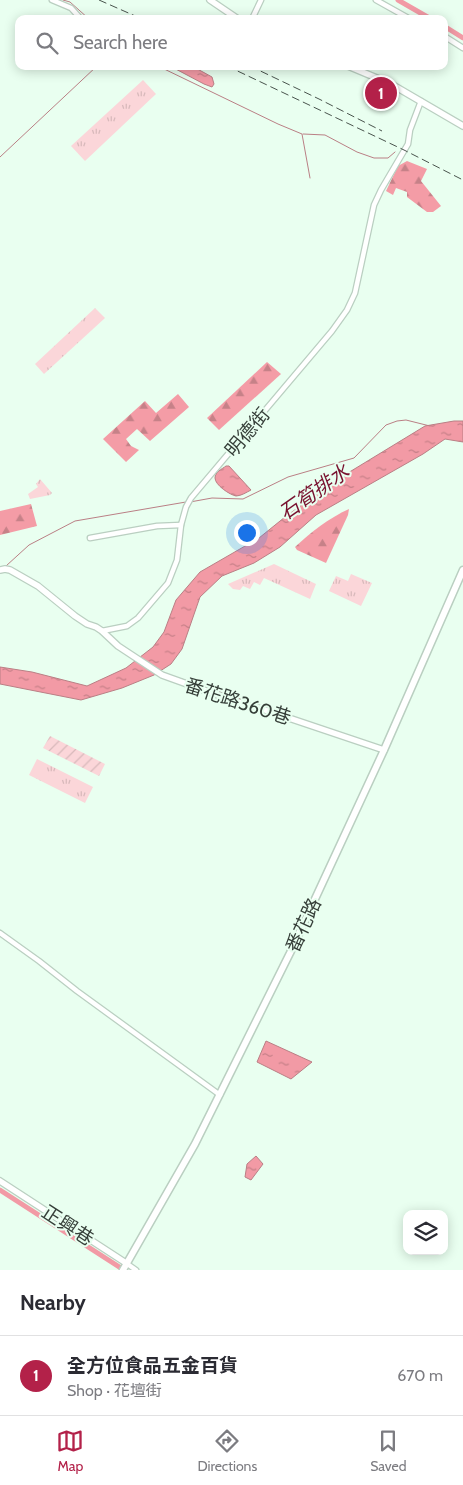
<!DOCTYPE html>
<html lang="en">
<head>
<meta charset="utf-8">
<style>
  :root { --surface:#fff; --page:#f2f2f3; --text:#2b2b33; --muted:#7c7c81; --line:#e1e1e2; --accent:#b32149 }
  body { margin:0; font-family:Cabin,"Noto Sans TC",sans-serif; background:var(--page); color:var(--text) }
  .controls { position:absolute; right:15px; bottom:15px; display:grid; overflow:hidden; border-radius:10px; box-shadow:0 2px 12px #0003 }
  .controls button { width:45px; height:45px; display:grid; place-items:center; padding:0; border:0; border-bottom:1px solid var(--line); background:var(--surface); color:var(--text); font:25px sans-serif }
  .you { position:absolute; left:246px; top:532px; width:18px; height:18px; margin:-12px; border:4px solid #fff; border-radius:50%; background:#1a73e8; box-shadow:0 0 0 8px #1a73e833 }
  .badge { display:grid; place-items:center; width:32px; height:32px; border-radius:50%; background:var(--accent); color:#fff; font-size:16px; font-weight:700 }
  .pin { position:absolute; translate:-50% -50%; border:2px solid #fff; box-shadow:0 1px 5px #0006 }
  .list { margin:0; padding:0; list-style:none }
  h2 { display:flex; justify-content:space-between; align-items:center; height:65px; margin:0; padding:0 20px; font-size:21px }
  h2 small { font-size:16px; font-weight:400; color:var(--muted) }
  .list li { display:grid; grid-template-columns:32px 1fr auto; gap:15px; align-items:center; box-sizing:border-box; height:80px; padding:0 20px; border-top:1px solid var(--line) }
  .list b { display:block; font-size:19px; white-space:nowrap }
  .list p { margin:0; font-size:16px; white-space:nowrap; color:var(--muted) }
  .list em { font-size:16px; font-style:normal; color:var(--muted) }
  .icon { flex:none; width:28px; height:28px; fill:none; stroke:currentColor; stroke-width:2; stroke-linecap:round; stroke-linejoin:round }
  .map { position:relative; flex:none; width:463px; height:1270px; overflow:hidden }
  .search { position:absolute; background:var(--surface); box-shadow:0 2px 12px #0003; left:15px; right:15px; top:15px; height:55px; display:flex; align-items:center; gap:12px; box-sizing:border-box; padding:0 18px; border-radius:10px; color:var(--muted); font-size:19px }
  .sheet { height:145px; background:var(--surface) }
  nav { display:flex; justify-content:space-around; align-items:center; box-sizing:border-box; height:70px; border-top:1px solid var(--line); background:var(--surface); font-size:14px; color:var(--muted) }
  nav a { display:grid; justify-items:center; gap:2px }
  nav .on { color:var(--accent) }
  .map>svg:first-child { display:block }
  .grass { fill:url(#grass-tufts) }
  .forest { fill:url(#forest-firs) }
  .garden { fill:url(#garden-furrows) }
  .water { fill:url(#water-ripples); stroke:#ba7f85 }
  .lines { fill:none; stroke-linecap:round; stroke-linejoin:round }
  .stream { stroke:#ba7f85; stroke-width:1 }
  .canal { stroke:#f29aa5; stroke-width:5 }
  .minor-casing { stroke:#bacfc1; stroke-width:7 }
  .tertiary-casing { stroke:#bacfc1; stroke-width:8 }
  .secondary-casing { stroke:#bacfc1; stroke-width:9 }
  .minor { stroke:#fff; stroke-width:4.5 }
  .tertiary { stroke:#fff; stroke-width:5.5 }
  .secondary { stroke:#fff; stroke-width:6 }
  .rail { stroke:#49544d; stroke-width:1; stroke-dasharray:8 4; stroke-linecap:butt }
  .labels { text-anchor:middle; stroke-width:4; stroke-linejoin:round; paint-order:stroke }
  .street-label { font-size:19px; fill:#363f39; stroke:#e9fff0 }
  .water-label { font-size:20px; font-style:italic; fill:#78102e; stroke:#e9fff0 }
</style>
</head>
<body>
<div class="map">
<svg width="463" height="1270" viewBox="0 0 463 1270">
  <defs>
    <pattern id="grass-tufts" width="24" height="20" patternUnits="userSpaceOnUse" patternTransform="scale(1.25)"><rect width="24" height="20" fill="#fbd6d9"/><path d="M3 7l-1-3M5 7V3M7 7l1-3M15 17l-1-3M17 17v-4M19 17l1-3" fill="none" stroke="#d8b9bb"/></pattern>
    <pattern id="forest-firs" width="22" height="20" patternUnits="userSpaceOnUse" patternTransform="scale(1.25)"><rect width="22" height="20" fill="#f49ca6"/><path d="M5 1l3.5 6h-7zM16 11l3.5 6h-7z" fill="#c68188"/></pattern>
    <pattern id="garden-furrows" width="10" height="10" patternUnits="userSpaceOnUse" patternTransform="scale(1.25)"><rect width="10" height="10" fill="#fbd6d9"/><path d="M-1 1l2-2M0 10L10 0M9 11l2-2" fill="none" stroke="#d8b9bb"/></pattern>
    <pattern id="water-ripples" width="26" height="14" patternUnits="userSpaceOnUse" patternTransform="scale(1.25)"><rect width="26" height="14" fill="#f29aa5"/><path d="M2 4q2-2 4 0t4 0M15 11q2-2 4 0t4 0" fill="none" stroke="#c57f87"/></pattern>
  </defs>
  <rect width="100%" height="100%" fill="#e9fff0"/>
  <!-- grass -->
  <g class="grass">
    <polygon points="143,80 156,94 85,161 71,146"/>
    <polygon points="95,308 105,318 44,374 35,364"/>
    <polygon points="40,479 52,493 50,495 30,499 28,494 38,487 36,484"/>
    <polygon points="274,564 316,584 310,599 264,578 260,585 254,582 250,589 243,586 240,590 233,589 228,584"/>
    <polygon points="351,574 372,583 361,606 329,591 336,576 348,581"/>
    <polygon points="37,759 93,787 85,803 29,775"/>
  </g>
  <!-- forest -->
  <g class="forest">
    <polygon points="407,161 427,169 421,181 441,206 433,212 427,212 407,197 407,192 396,188 393,195 386,191 398,166"/>
    <polygon points="267,362 281,374 219,430 207,418"/>
    <polygon points="178,394 189,407 150,441 137,429 126,439 131,446 139,450 126,462 103,439 145,401 156,413"/>
    <polygon points="31,504 37,526 0,535 0,511"/>
    <path d="M 349,509 L 348,515 L 326,563 L 297,550 L 295,547 C 311,532 329,518 349,509 Z"/>
  </g>
  <!-- garden -->
  <polygon class="garden" points="50,736 105,764 99,776 43,748"/>
  <!-- water -->
  <g class="water">
    <polygon points="170,66 192,66 212,77 214,84 212,87 204,84"/>
    <polygon points="454,421 463,421 463,442 445,439 423,454 316,515 280,547 254,563 222,576 200,597 182,649 171,664 154,675 122,688 81,700 0,684 0,667 32,672 87,686 126,668 153,647 164,632 176,600 200,572 259,538 285,517 338,479 425,426"/>
    <path d="M 226,466 L 229,466 L 251,490 C 247,492 241,496 236,496 C 230,495 215,485 215,478 C 215,472 222,469 226,466 Z"/>
    <polygon points="266,1041 312,1062 291,1079 257,1062"/>
    <polygon points="256,1156 263,1164 251,1180 245,1177 247,1164"/>
  </g>
  <g class="lines">
    <!-- stream -->
    <g class="stream">
      <polyline points="63,0 70,2 89,19"/>
      <polyline points="158,66 278,124 302,134 310,178"/>
      <polyline points="303,134 325,135 357,152 374,158 388,158 395,152"/>
      <polyline points="0,157 97,66"/>
      <polyline points="190,502 212,498 243,499 288,477 354,458 386,425 397,421 406,420 430,426"/>
      <polyline points="6,566 29,545 75,521 186,502"/>
      <polyline points="167,674 371,743"/>
    </g>
    <!-- canal -->
    <g class="canal">
      <polyline points="398,0 431,19"/>
      <polyline points="444,26 463,38"/>
      <polyline points="0,1190 124,1270"/>
    </g>
    <defs>
      <g id="minor">
        <polyline points="52,0 71,8 81,19"/>
        <polyline points="376,0 410,19"/>
        <polyline points="252,19 261,0"/>
        <polyline points="444,36 463,48"/>
        <polyline points="90,538 157,526 181,525"/>
        <polyline points="102,631 127,626 138,618 168,583 177,560 181,525 186,507 191,498 332,331 347,310 355,293 374,205 381,190 408,144 410,130 421,101"/>
        <polyline points="0,933 39,961 77,991 220,1095"/>
        <polyline points="126,1263 136,1270"/>
      </g>
      <g id="tertiary">
        <polyline points="210,0 238,19"/>
        <polyline points="348,66 391,84 463,126"/>
        <polyline points="0,570 5,569 10,570 38,586 75,616 87,624 96,627 102,631 118,646 162,675 237,702 262,709 384,750"/>
        <polyline points="0,1181 126,1263"/>
      </g>
      <polyline id="secondary" points="123,1270 195,1144 290,953 384,750 463,570"/>
    </defs>
    <!-- minor casing -->
    <use href="#minor" class="minor-casing"/>
    <!-- tertiary casing -->
    <use href="#tertiary" class="tertiary-casing"/>
    <!-- secondary casing -->
    <use href="#secondary" class="secondary-casing"/>
    <!-- minor -->
    <use href="#minor" class="minor"/>
    <!-- tertiary -->
    <use href="#tertiary" class="tertiary"/>
    <!-- secondary -->
    <use href="#secondary" class="secondary"/>
    <!-- rail -->
    <g class="rail">
      <polyline points="99,0 142,19"/>
      <polyline points="227,66 404,150 463,180"/>
      <polyline points="250,66 319,99 382,131"/>
    </g>
  </g>
  <g class="labels">
    <!-- street labels -->
    <g class="street-label">
      <text transform="translate(247 432) rotate(-50)" y="7">明德街</text>
      <text transform="translate(238 701) rotate(18)" y="7">番花路360巷</text>
      <text transform="translate(303 925) rotate(-65)" y="7">番花路</text>
      <text transform="translate(68 1225) rotate(33)" y="7">正興巷</text>
    </g>
    <!-- water labels -->
    <g class="water-label">
      <text transform="translate(314 492) rotate(-35)" y="7">石筍排水</text>
    </g>
  </g>
</svg>
<div class="controls">
<button><svg class="icon" aria-label="layers" viewBox="0 0 24 24"><path d="M12 4l9 5-9 5-9-5zM3 14l9 5 9-5"/></svg></button>
</div>
<div class="you"></div>
<div class="pin badge" style="left:381px;top:93px">1</div>
<div class="search"><svg class="icon" aria-label="search" viewBox="0 0 24 24"><circle cx="10" cy="10" r="6"/><path d="M15 15l6 6"/></svg>Search here</div>
</div>
<section class="sheet">
<h2>Nearby<small></small></h2>
<ul class="list">
<li><span class="badge">1</span><div><b>全方位食品五金百貨</b><p>Shop · 花壇街</p></div><em>670 m</em></li>
</ul>
</section>
<nav>
<a class="on"><svg class="icon" aria-label="map" viewBox="0 0 24 24"><path d="M3 6l6-2 6 2 6-2v14l-6 2-6-2-6 2zM9 4v14M15 6v14"/></svg>Map</a>
<a><svg class="icon" aria-label="directions" viewBox="0 0 24 24"><path d="M12 3l9 9-9 9-9-9zM9 14v-3h6M13 9l2 2-2 2"/></svg>Directions</a>
<a><svg class="icon" aria-label="saved" viewBox="0 0 24 24"><path d="M7 4h10v16l-5-4-5 4z"/></svg>Saved</a>
</nav>
</body>
</html>
